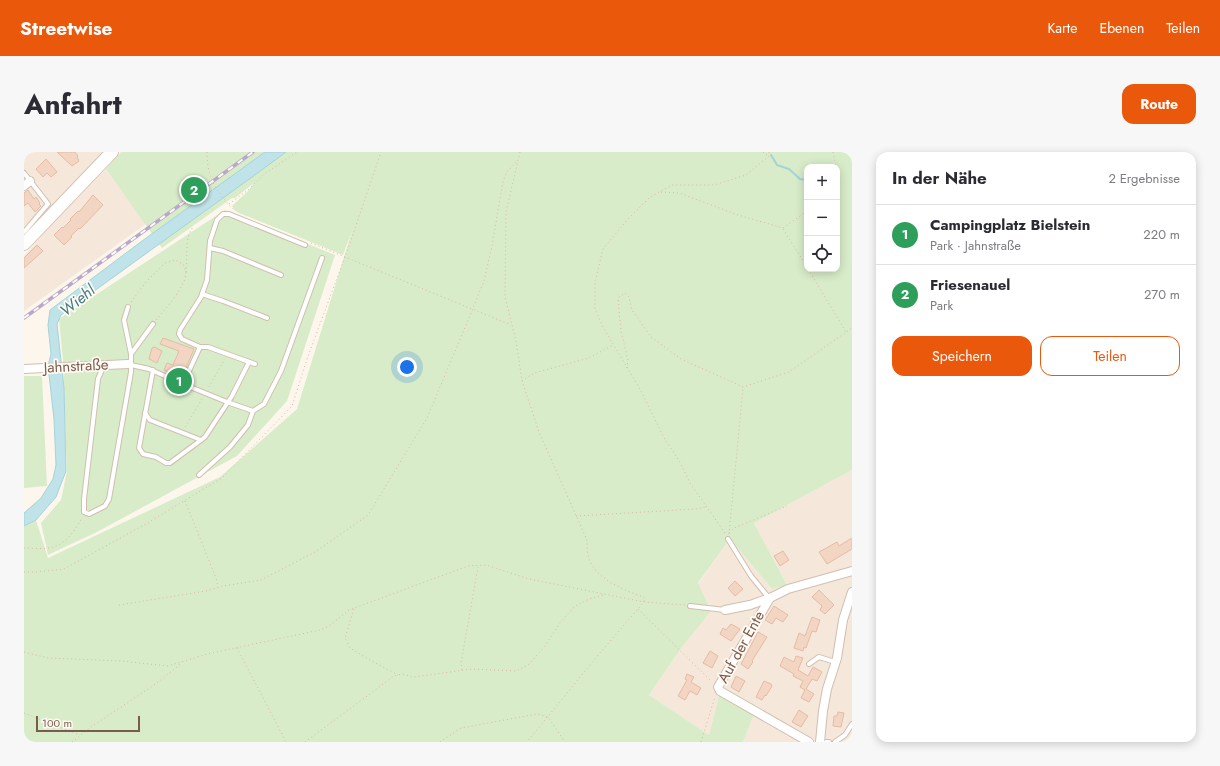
<!DOCTYPE html>
<html lang="de">
<head>
<meta charset="utf-8">
<style>
  :root { --surface:#fff; --page:#f7f7f7; --text:#2b2b33; --muted:#7c7c81; --line:#e1e1e2; --accent:#ea580c }
  body { margin:0; font-family:Jost,sans-serif; background:var(--page); color:var(--text) }
  .controls { position:absolute; right:12px; top:12px; display:grid; overflow:hidden; border-radius:8px; box-shadow:0 2px 10px #0003 }
  .controls button { width:36px; height:36px; display:grid; place-items:center; padding:0; border:0; border-bottom:1px solid var(--line); background:var(--surface); color:var(--text); font:20px sans-serif }
  .scale { position:absolute; left:12px; bottom:10px; width:104px; box-sizing:border-box; padding-left:4px; border:2px solid #7a5c4d; border-top:0; font-size:11px; line-height:14px; white-space:nowrap; color:#7a5c4d; -webkit-text-stroke:3px #fffaf3; paint-order:stroke }
  .you { position:absolute; left:383px; top:215px; width:14px; height:14px; margin:-10px; border:3px solid #fff; border-radius:50%; background:#1a73e8; box-shadow:0 0 0 6px #1a73e833 }
  .badge { display:grid; place-items:center; width:26px; height:26px; border-radius:50%; background:var(--accent); color:#fff; font-size:13px; font-weight:700 }
  .pin { position:absolute; translate:-50% -50%; border:2px solid #fff; box-shadow:0 1px 4px #0006 }
  .list { margin:0; padding:0; list-style:none }
  h2 { display:flex; justify-content:space-between; align-items:center; height:52px; margin:0; padding:0 16px; font-size:17px }
  h2 small { font-size:13px; font-weight:400; color:var(--muted) }
  .list li { display:grid; grid-template-columns:26px 1fr auto; gap:12px; align-items:center; box-sizing:border-box; height:60px; padding:0 16px; border-top:1px solid var(--line) }
  .list b { display:block; font-size:15px; white-space:nowrap }
  .list p { margin:0; font-size:13px; white-space:nowrap; color:var(--muted) }
  .list em { font-size:13px; font-style:normal; color:var(--muted) }
  .actions { display:flex; gap:8px; padding:12px 16px }
  .actions a { flex:1; padding:9px 0; border:1px solid var(--accent); border-radius:12px; text-align:center; font-size:14px; color:var(--accent) }
  .actions .main { background:var(--accent); color:#fff }
  .icon { flex:none; width:22px; height:22px; fill:none; stroke:currentColor; stroke-width:2; stroke-linecap:round; stroke-linejoin:round }
  .map { position:relative; flex:none; width:828px; height:590px; overflow:hidden; border-radius:12px }
  header { display:flex; align-items:center; gap:24px; box-sizing:border-box; height:56px; padding:0 20px; background:var(--accent); color:#fff }
  header strong { font-size:19px }
  nav { display:flex; gap:22px; margin-inline-start:auto; font-size:14px }
  .intro { display:flex; align-items:center; justify-content:space-between; box-sizing:border-box; height:96px; padding:0 24px }
  h1 { margin:0; font-size:28px }
  .button { padding:10px 18px; border-radius:12px; background:var(--accent); color:#fff; font-size:14px; font-weight:700 }
  main { display:flex; gap:24px; padding:0 24px }
  aside { flex:1; background:var(--surface); border-radius:12px; box-shadow:0 2px 10px #0003 }
  .map>svg:first-child { display:block }
  .residential { fill:#f5e8da }
  .green { fill:#d8ecc9; fill-rule:evenodd }
  .water { fill:#bfe3e8; stroke:#a5d3da }
  .lines { fill:none; stroke-linecap:round; stroke-linejoin:round }
  .stream { stroke:#a5d3da; stroke-width:2 }
  .building { fill:#f3d5c3; stroke:#e6bba3 }
  .lane-casing { stroke:#d1beb0; stroke-width:6 }
  .street-casing { stroke:#d1beb0; stroke-width:10 }
  .secondary-casing { stroke:#d6c0b0; stroke-width:14 }
  .path { stroke:#d9b8a5; stroke-width:1; stroke-dasharray:1 3; stroke-linecap:butt }
  .lane { stroke:#fff; stroke-width:4 }
  .street { stroke:#fff; stroke-width:8 }
  .secondary { stroke:#fff; stroke-width:12 }
  .rail-casing { stroke:#b9a8c9; stroke-width:3.5 }
  .rail { stroke:#fffaf3; stroke-width:2; stroke-dasharray:6; stroke-linecap:butt }
  .labels { text-anchor:middle; stroke-width:3.5; stroke-linejoin:round; paint-order:stroke }
  .street-label { font-size:15px; fill:#7a5c4d; stroke:#fffaf3 }
  .water-label { font-size:16px; font-style:italic; fill:#437c86; stroke:#fffaf3 }
</style>
</head>
<body>
<header>
<strong>Streetwise</strong>
<nav><a>Karte</a><a>Ebenen</a><a>Teilen</a></nav>
</header>
<div class="intro"><h1>Anfahrt</h1><a class="button">Route</a></div>
<main>
<div class="map">
<svg width="828" height="590" viewBox="0 0 828 590">
  <rect width="100%" height="100%" fill="#fdf6ec"/>
  <!-- residential -->
  <g class="residential">
    <polygon points="0,0 83,0 0,88"/>
    <polygon points="82,17 122,72 0,159 0,104 27,73"/>
    <polygon points="828,318 828,590 719,590 731,560 696,540 685,583 625,543 658,495 686,459 674,432 706,387 748,437 763,433 730,371"/>
  </g>
  <!-- green -->
  <g class="green">
    <path d="M 97,0 L 828,0 L 828,318 L 730,371 L 763,433 L 748,437 L 706,387 L 674,431 L 687,459 L 658,495 L 625,543 L 685,583 L 696,540 L 731,560 L 719,590 L 0,590 L 0,374 L 12,368 L 24,406 L 196,325 L 273,257 L 329,76 L 319,103 L 215,61 L 210,58 L 208,54 L 224,39 L 230,31 L 211,46 L 208,46 L 138,96 L 82,17 ZM 783,15 L 813,15 L 813,117 L 783,117 Z"/>
    <polygon points="201,58 311,103 263,249 213,304 73,380 24,403 17,371 37,348 43,319 39,209 35,167"/>
    <polygon points="0,224 18,224 23,334 0,336"/>
  </g>
  <!-- water -->
  <polygon class="water" points="241,0 262,0 235,20 37,163 33,172 40,236 42,319 32,345 12,368 0,374 0,361 17,346 29,327 32,313 30,267 24,214 27,202 24,173 26,158 118,89"/>
  <g class="lines">
    <!-- stream -->
    <polyline class="stream" points="747,3 753,13 765,17 776,27 783,28"/>
  </g>
  <!-- building -->
  <g class="building">
    <polygon points="33,0 51,0 54,4 53,5 55,9 48,14"/>
    <polygon points="22,7 33,20 27,25 23,21 19,25 12,17"/>
    <polygon points="4,38 10,47 12,45 16,51 15,52 17,54 11,60 4,51 0,54 0,41"/>
    <polygon points="69,43 79,53 56,77 55,76 47,84 48,85 40,93 30,83 38,75 39,76 47,68 46,67 54,59 55,60"/>
    <polygon points="13,93 19,99 0,116 0,106"/>
    <polygon points="139,186 170,197 158,226 140,218 143,211 149,213 155,199 136,192"/>
    <polygon points="130,195 138,199 133,211 125,207 128,196"/>
    <polygon points="828,386 828,397 803,412 795,400 813,390 815,394"/>
    <polygon points="759,399 765,408 756,414 750,404"/>
    <polygon points="711,429 719,437 711,444 704,436"/>
    <polygon points="795,438 810,453 801,462 796,458 798,454 788,445"/>
    <polygon points="750,454 764,463 759,470 752,466 748,472 741,468"/>
    <polygon points="788,465 796,468 792,480 788,479 782,496 780,495 779,499 770,496 775,481 781,484"/>
    <polygon points="707,472 716,477 707,489 696,482 699,476 702,478"/>
    <polygon points="734,480 743,485 728,509 729,510 724,517 717,512"/>
    <polygon points="686,499 694,504 688,516 679,511"/>
    <polygon points="772,504 779,506 774,518 784,524 789,515 798,520 793,529 788,527 782,537 790,542 785,550 777,546 781,538 776,535 779,529 769,524 770,522 756,514 760,505 770,510"/>
    <polygon points="663,522 670,525 667,530 677,536 673,543 666,539 661,548 654,544 663,528 661,527"/>
    <polygon points="712,524 721,529 715,540 707,535"/>
    <polygon points="740,529 747,532 748,534 742,544 741,543 738,548 732,545"/>
    <polygon points="775,558 784,564 777,575 768,570"/>
    <polygon points="814,560 820,561 817,575 809,574 810,564 813,564"/>
  </g>
  <g class="lines">
    <defs>
      <g id="lane">
        <polyline points="0,21 24,52 0,80"/>
        <polyline points="186,96 199,99 257,123"/>
        <polyline points="178,142 199,149 243,166"/>
        <polyline points="104,155 100,168 107,202 107,213 125,217 159,232 176,195 158,187 155,182 156,178 177,145 183,128 186,89 193,68 199,62 205,62 281,93"/>
        <polyline points="176,195 184,195 231,212"/>
        <polyline points="107,202 129,172"/>
        <polyline points="80,213 74,227 60,347 60,360 65,362 81,354 85,347 107,220 107,213 106,212"/>
        <polyline points="129,218 115,296 119,302 132,305 142,311 146,311 173,291 181,285 208,244 225,210"/>
        <polyline points="159,232 203,250 229,259 240,252 257,219 298,106"/>
        <polyline points="121,261 126,268 177,288"/>
        <polyline points="175,323 206,295 224,273 229,259"/>
        <polyline points="704,387 727,424 745,446"/>
        <polyline points="666,454 701,458"/>
        <polyline points="785,512 795,505 811,510"/>
        <polyline points="802,590 805,590"/>
        <polyline points="811,590 821,583 828,572"/>
      </g>
      <g id="street">
        <polyline points="0,34 6,29"/>
        <polyline points="0,217 104,212"/>
        <polyline points="746,446 694,535 696,539 785,590"/>
        <polyline points="701,458 726,453 746,446 764,437 828,419"/>
        <polyline points="796,590 799,559 803,537 813,506 819,468 828,440"/>
      </g>
      <polyline id="secondary" points="0,92 88,0"/>
    </defs>
    <!-- lane casing -->
    <use href="#lane" class="lane-casing"/>
    <!-- street casing -->
    <use href="#street" class="street-casing"/>
    <!-- secondary casing -->
    <use href="#secondary" class="secondary-casing"/>
    <!-- path -->
    <g class="path">
      <path d="M 183,0 C 183,26 192,39 209,57"/>
      <path d="M 496,0 L 482,60 L 481,145 L 492,189 L 498,229 L 515,280 L 563,388 C 563,394 563,401 565,407 C 572,427 601,439 620,445 L 620,450 L 575,502 L 503,590"/>
      <polyline points="739,0 744,4"/>
      <polyline points="809,0 812,15"/>
      <polyline points="637,40 655,41 714,63 759,76 783,59"/>
      <polyline points="205,52 224,38 240,22 273,0"/>
      <polyline points="759,77 783,115"/>
      <polyline points="287,91 487,173"/>
      <polyline points="784,117 822,180"/>
      <path d="M 162,120 C 164,105 160,87 169,75"/>
      <path d="M 107,150 L 122,130 L 141,111 L 151,108 L 159,112 C 160,115 162,118 162,121 C 161,136 141,157 132,168"/>
      <polyline points="603,216 604,208 597,179 594,146 601,141 605,145 608,158 627,185 657,207 719,235 765,220 828,176"/>
      <polyline points="498,229 510,221 565,206 589,193"/>
      <polyline points="185,235 201,207"/>
      <polyline points="161,275 178,247"/>
      <polyline points="161,349 192,426 194,435"/>
      <polyline points="552,364 672,357 682,355"/>
      <polyline points="701,381 666,331 657,312 639,284 617,239 579,175 571,157 571,130 579,97 604,67 626,45 648,33 690,33 722,23 745,4 745,0"/>
      <polyline points="705,381 710,376 763,354"/>
      <polyline points="705,382 719,236"/>
      <path d="M 0,396 C 9,396 21,398 29,395 C 42,392 52,377 58,366"/>
      <polyline points="0,420 13,420 40,417 120,373 198,326 268,254 283,207 325,94 357,0"/>
      <polyline points="95,453 182,439 199,434 237,428 291,400 344,363 403,266 445,166 460,129 468,94 479,29 483,20 493,9"/>
      <polyline points="330,457 321,486 326,496 346,508 374,523"/>
      <polyline points="614,457 688,530"/>
      <polyline points="213,496 262,590"/>
      <polyline points="0,500 24,506 97,509 144,514 183,502 296,478 305,474 325,458 444,414 462,413 505,427 620,450 661,453"/>
      <polyline points="438,518 437,511 454,415"/>
      <polyline points="0,561 56,583"/>
      <polyline points="48,590 67,575 133,531 158,511"/>
      <polyline points="281,590 370,524 378,522 390,525 448,517 492,519 504,513 521,494 536,471 550,455 565,447 579,443"/>
      <polyline points="416,590 437,576 513,562 524,565 541,590"/>
      <polyline points="677,590 691,545"/>
    </g>
    <!-- lane -->
    <use href="#lane" class="lane"/>
    <!-- street -->
    <use href="#street" class="street"/>
    <!-- secondary -->
    <use href="#secondary" class="secondary"/>
    <defs>
      <polyline id="rail" points="0,166 229,0"/>
    </defs>
    <!-- rail casing -->
    <use href="#rail" class="rail-casing"/>
    <!-- rail -->
    <use href="#rail" class="rail"/>
  </g>
  <g class="labels">
    <!-- street labels -->
    <g class="street-label">
      <text transform="translate(52 214) rotate(-3)" y="5">Jahnstraße</text>
      <text transform="translate(717 495) rotate(-61)" y="5">Auf der Ente</text>
    </g>
    <!-- water labels -->
    <g class="water-label">
      <text transform="translate(53 148) rotate(-39)" y="6">Wiehl</text>
    </g>
  </g>
</svg>
<div class="controls">
<button>+</button>
<button>−</button>
<button><svg class="icon" aria-label="locate" viewBox="0 0 24 24"><circle cx="12" cy="12" r="6"/><path d="M12 2v4M12 18v4M2 12h4M18 12h4"/></svg></button>
</div>
<div class="scale">100 m</div>
<div class="you"></div>
<div class="pin badge" style="left:155px;top:229px;background:#2e9e5b">1</div>
<div class="pin badge" style="left:170px;top:38px;background:#2e9e5b">2</div>
</div>
<aside>
<h2>In der Nähe<small>2 Ergebnisse</small></h2>
<ul class="list">
<li><span class="badge" style="background:#2e9e5b">1</span><div><b>Campingplatz Bielstein</b><p>Park · Jahnstraße</p></div><em>220 m</em></li>
<li><span class="badge" style="background:#2e9e5b">2</span><div><b>Friesenauel</b><p>Park</p></div><em>270 m</em></li>
</ul>
<div class="actions"><a class="main">Speichern</a><a>Teilen</a></div>
</aside>
</main>
</body>
</html>
